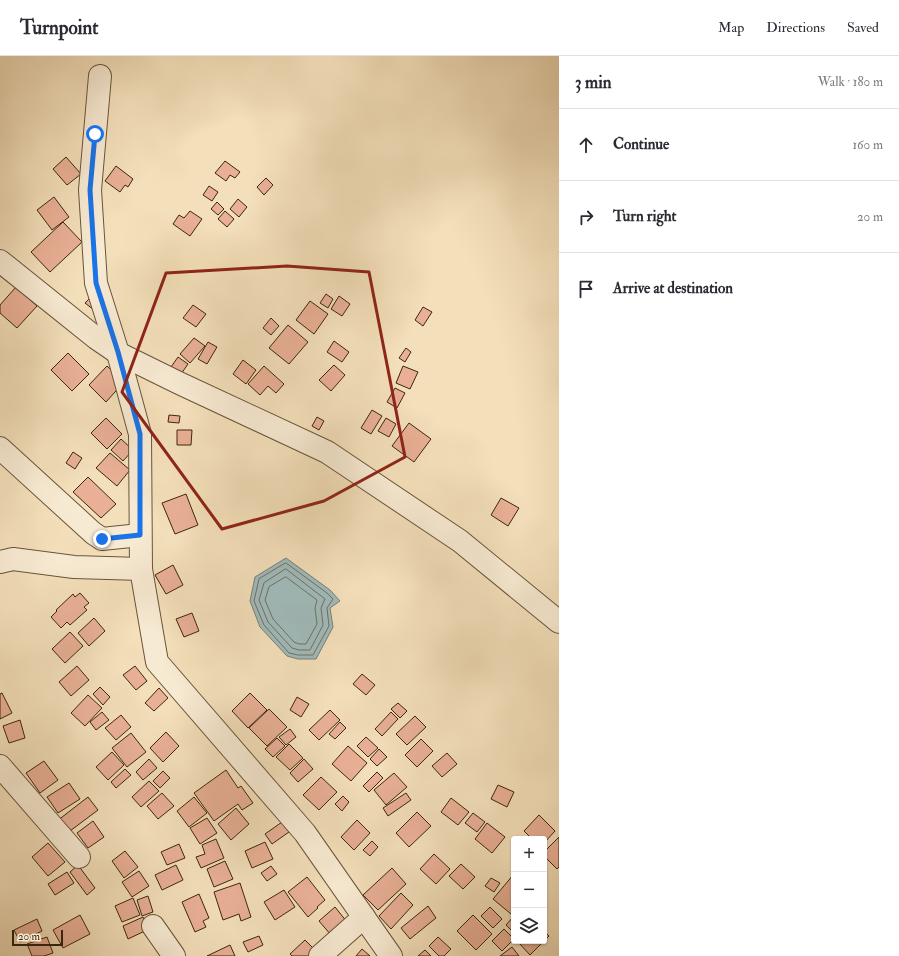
<!DOCTYPE html>
<html lang="en">
<head>
<meta charset="utf-8">
<style>
  :root { --surface:#fff; --page:#f7f7f7; --text:#2b2b33; --muted:#7c7c81; --line:#e1e1e2 }
  body { margin:0; font-family:"IM FELL Double Pica",serif; background:var(--page); color:var(--text) }
  .controls { position:absolute; right:12px; bottom:12px; display:grid; overflow:hidden; border-radius:4px; box-shadow:0 1px 3px #0004 }
  .controls button { width:36px; height:36px; display:grid; place-items:center; padding:0; border:0; border-bottom:1px solid var(--line); background:var(--surface); color:var(--text); font:20px sans-serif }
  .scale { position:absolute; left:12px; bottom:10px; width:51px; box-sizing:border-box; padding-left:4px; border:2px solid #3d260f; border-top:0; font-size:11px; line-height:14px; white-space:nowrap; color:#3d260f; -webkit-text-stroke:3px #f7ead2; paint-order:stroke }
  .stop { position:absolute; width:12px; height:12px; margin:-9px; border:3px solid #1a73e8; border-radius:50%; background:#fff }
  .stop.end { background:#1a73e8; border-color:#fff; box-shadow:0 1px 4px #0008 }
  .list { margin:0; padding:0; list-style:none }
  h2 { display:flex; justify-content:space-between; align-items:center; height:52px; margin:0; padding:0 16px; font-size:17px }
  h2 small { font-size:13px; font-weight:400; color:var(--muted) }
  .list li { display:grid; grid-template-columns:26px 1fr auto; gap:12px; align-items:center; box-sizing:border-box; height:72px; padding:0 16px; border-top:1px solid var(--line) }
  .list b { display:block; font-size:15px; white-space:nowrap }
  .list em { font-size:13px; font-style:normal; color:var(--muted) }
  .icon { flex:none; width:22px; height:22px; fill:none; stroke:currentColor; stroke-width:2; stroke-linecap:round; stroke-linejoin:round }
  .map { position:relative; flex:none; width:559px; height:900px; overflow:hidden }
  header { display:flex; align-items:center; gap:24px; box-sizing:border-box; height:56px; padding:0 20px; background:var(--surface); border-bottom:1px solid var(--line) }
  header strong { font-size:19px }
  nav { display:flex; gap:22px; margin-inline-start:auto; font-size:14px }
  main { display:flex }
  aside { flex:1; background:var(--surface) }
  .map>svg:first-child { display:block }
  .water { fill:#a0baba; stroke:#787f76 }
  .lines { fill:none; stroke-linecap:round; stroke-linejoin:round }
  .shore { stroke:#6e7064; stroke-width:1 }
  .building { fill:#e9b096; stroke:#3d260f }
  .minor-casing { stroke:#6a543a; stroke-width:24 }
  .minor { stroke:#f7ead2; stroke-width:22 }
  .route { stroke:#1a73e8; stroke-width:5 }
  .marked { fill:none; stroke:#8f2418; stroke-width:3; stroke-linejoin:round }
</style>
</head>
<body>
<header>
<strong>Turnpoint</strong>
<nav><a>Map</a><a>Directions</a><a>Saved</a></nav>
</header>
<main>
<div class="map">
<svg width="559" height="900" viewBox="0 0 559 900">
  <rect width="100%" height="100%" fill="#f3dfba"/>
  <filter id="stains"><feTurbulence type="fractalNoise" baseFrequency=".005" numOctaves="4"/><feColorMatrix values="0 0 0 0 .2 0 0 0 0 .09 0 0 0 0 .02 0 0 0 .5 -.17"/></filter>
  <radialGradient id="worn" r=".72"><stop offset=".6" stop-color="#630" stop-opacity="0"/><stop offset="1" stop-color="#630" stop-opacity=".3"/></radialGradient>
  <!-- water -->
  <polygon class="water" points="286,502 330,534 340,545 330,552 333,571 316,603 298,603 287,600 260,571 250,545 255,521"/>
  <g class="lines">
    <!-- shore -->
    <g class="shore">
      <polygon points="286,507 327,537 333,543 327,552 329,570 313,599 298,599 289,597 264,569 254,545 259,523"/>
      <polygon points="286,513 325,543 321,552 323,569 310,594 299,594 292,592 268,566 259,544 264,527"/>
      <polygon points="286,521 317,544 315,552 317,568 306,588 299,588 294,586 273,563 265,544 269,531"/>
    </g>
  </g>
  <!-- building -->
  <g class="building">
    <polygon points="66,101 81,118 67,129 53,113"/>
    <polygon points="225,105 240,116 235,122 230,119 226,125 215,117"/>
    <polygon points="116,110 133,123 128,131 125,129 120,136 105,125"/>
    <polygon points="266,122 273,129 264,139 257,131"/>
    <polygon points="209,130 218,136 212,145 203,139"/>
    <polygon points="54,141 69,161 52,174 37,154"/>
    <polygon points="238,143 247,151 239,161 230,153"/>
    <polygon points="217,146 224,153 218,159 211,153"/>
    <polygon points="190,155 202,163 190,180 173,168 179,159 184,162"/>
    <polygon points="225,155 234,163 227,171 218,163"/>
    <polygon points="63,166 82,186 50,216 31,196"/>
    <polygon points="16,231 37,250 17,272 0,257 0,249"/>
    <polygon points="326,238 333,243 328,252 320,247"/>
    <polygon points="92,240 94,254 85,247"/>
    <polygon points="339,240 350,248 342,260 331,253"/>
    <polygon points="310,245 328,258 314,278 296,264"/>
    <polygon points="193,249 206,258 196,271 183,262"/>
    <polygon points="423,251 432,256 423,270 415,264"/>
    <polygon points="271,262 279,270 271,279 263,272"/>
    <polygon points="288,269 308,286 289,308 269,292"/>
    <polygon points="194,282 205,290 190,307 180,298"/>
    <polygon points="334,285 349,296 342,306 327,296"/>
    <polygon points="208,286 217,291 207,308 198,303"/>
    <polygon points="406,292 411,296 405,306 399,302"/>
    <polygon points="68,297 89,318 72,335 51,314"/>
    <polygon points="178,301 188,308 181,318 171,311"/>
    <polygon points="243,304 256,314 246,328 233,318"/>
    <polygon points="334,309 345,319 331,335 319,324"/>
    <polygon points="107,310 124,326 106,346 89,329"/>
    <polygon points="264,310 284,328 276,337 268,330 260,339 248,328"/>
    <polygon points="403,310 418,316 410,333 396,327"/>
    <polygon points="395,332 405,337 397,352 387,346"/>
    <polygon points="372,354 382,360 371,378 361,372"/>
    <polygon points="169,359 180,360 179,367 168,366"/>
    <polygon points="317,361 324,365 319,374 312,370"/>
    <polygon points="106,362 122,378 107,393 91,377"/>
    <polygon points="386,362 396,368 389,381 378,375"/>
    <polygon points="409,367 431,383 414,406 392,390"/>
    <polygon points="177,374 192,374 191,389 177,389"/>
    <polygon points="121,383 133,394 123,405 111,394"/>
    <polygon points="73,396 82,402 75,413 66,407"/>
    <polygon points="110,397 130,414 117,430 96,412"/>
    <polygon points="88,421 116,448 101,462 73,436"/>
    <polygon points="186,438 198,469 175,478 162,447"/>
    <polygon points="501,442 519,452 508,470 491,459"/>
    <polygon points="173,509 183,529 166,538 155,519"/>
    <polygon points="80,537 89,547 84,551 87,554 70,569 67,566 61,572 51,561 57,555 56,554 73,538 75,541"/>
    <polygon points="192,557 199,575 184,581 176,563"/>
    <polygon points="94,562 105,575 89,590 78,577"/>
    <polygon points="70,576 83,590 65,607 52,593"/>
    <polygon points="77,610 89,624 71,640 59,626"/>
    <polygon points="135,610 147,625 136,634 123,619"/>
    <polygon points="362,618 375,629 366,639 353,628"/>
    <polygon points="100,631 110,641 103,649 93,638"/>
    <polygon points="159,632 168,642 154,655 145,647"/>
    <polygon points="2,637 12,657 0,663 0,638"/>
    <polygon points="250,637 267,654 248,672 232,655"/>
    <polygon points="88,639 102,652 85,670 71,657"/>
    <polygon points="297,641 309,648 301,661 290,654"/>
    <polygon points="398,647 407,655 400,662 391,653"/>
    <polygon points="269,653 287,671 267,690 249,672"/>
    <polygon points="330,654 340,664 319,684 309,674"/>
    <polygon points="102,656 109,664 96,674 90,666"/>
    <polygon points="391,656 398,663 382,680 375,673"/>
    <polygon points="121,659 131,671 116,684 105,672"/>
    <polygon points="415,660 426,671 407,689 396,678"/>
    <polygon points="20,664 25,682 9,687 3,670"/>
    <polygon points="340,666 346,672 335,683 329,678"/>
    <polygon points="290,673 296,681 286,689 279,681"/>
    <polygon points="166,676 179,690 163,706 150,692"/>
    <polygon points="131,677 146,696 127,711 112,692"/>
    <polygon points="366,681 378,692 368,701 357,690"/>
    <polygon points="277,682 285,690 273,701 265,693"/>
    <polygon points="421,683 433,695 417,711 405,699"/>
    <polygon points="289,688 303,702 290,714 276,701"/>
    <polygon points="348,690 367,707 351,725 332,708"/>
    <polygon points="379,693 387,701 377,710 370,703"/>
    <polygon points="112,696 124,709 108,724 96,711"/>
    <polygon points="447,697 457,708 442,721 432,710"/>
    <polygon points="149,703 157,712 143,724 136,716"/>
    <polygon points="304,703 313,713 298,726 290,717"/>
    <polygon points="44,705 58,724 40,737 26,717"/>
    <polygon points="125,713 131,719 116,732 111,726"/>
    <polygon points="226,714 238,732 241,730 253,747 242,754 238,748 214,765 194,737"/>
    <polygon points="163,715 170,722 160,732 153,725"/>
    <polygon points="377,716 383,722 369,736 363,730"/>
    <polygon points="394,717 407,731 386,749 374,734"/>
    <polygon points="321,721 337,736 319,754 303,739"/>
    <polygon points="149,725 159,735 141,751 132,741"/>
    <polygon points="69,727 80,743 58,757 47,741"/>
    <polygon points="498,729 514,736 507,751 491,743"/>
    <polygon points="162,737 174,750 158,763 147,750"/>
    <polygon points="406,737 411,744 388,760 383,752"/>
    <polygon points="343,740 349,746 342,755 335,748"/>
    <polygon points="88,741 98,754 66,778 57,765"/>
    <polygon points="194,741 207,757 189,771 177,755"/>
    <polygon points="451,742 469,756 458,769 441,756"/>
    <polygon points="236,752 249,768 231,784 218,768"/>
    <polygon points="417,756 431,770 409,791 396,777"/>
    <polygon points="473,757 485,766 477,776 465,767"/>
    <polygon points="539,759 555,775 544,787 544,783 532,783 524,775"/>
    <polygon points="207,762 217,777 200,788 190,772"/>
    <polygon points="357,764 370,777 354,794 341,781"/>
    <polygon points="93,765 104,781 88,792 77,777"/>
    <polygon points="282,766 289,776 272,788 265,778"/>
    <polygon points="487,767 505,781 492,797 475,783"/>
    <polygon points="559,781 559,811 557,813 544,800 544,796"/>
    <polygon points="216,783 224,802 201,812 196,801 205,798 202,789"/>
    <polygon points="372,785 378,791 370,800 363,794"/>
    <polygon points="265,786 273,803 252,812 245,795"/>
    <polygon points="48,787 65,806 48,820 32,801"/>
    <polygon points="179,788 185,802 167,809 161,796"/>
    <polygon points="125,795 138,811 124,822 112,805"/>
    <polygon points="434,798 450,813 436,828 420,813"/>
    <polygon points="225,805 233,823 214,831 207,813"/>
    <polygon points="461,808 475,821 463,833 449,820"/>
    <polygon points="78,809 95,832 87,839 70,816"/>
    <polygon points="176,809 183,824 162,834 155,819"/>
    <polygon points="271,810 277,818 267,825 261,817"/>
    <polygon points="392,812 406,828 378,854 363,839"/>
    <polygon points="139,815 149,830 132,841 122,826"/>
    <polygon points="67,816 74,827 55,839 48,828"/>
    <polygon points="514,818 514,854 511,858 493,843"/>
    <polygon points="307,821 325,844 317,851 318,852 308,861 288,836"/>
    <polygon points="491,822 500,827 494,836 485,830"/>
    <polygon points="240,827 251,861 241,865 239,858 223,864 214,836"/>
    <polygon points="284,834 295,851 275,864 264,846"/>
    <polygon points="401,837 413,849 391,873 379,860"/>
    <polygon points="199,838 209,862 203,865 206,871 195,876 182,846"/>
    <polygon points="148,840 153,856 142,860 137,844"/>
    <polygon points="133,842 140,859 122,866 115,850"/>
    <polygon points="428,850 436,862 410,883 401,872"/>
    <polygon points="335,851 347,866 331,879 319,865"/>
    <polygon points="490,851 502,863 493,872 481,860"/>
    <polygon points="80,859 90,878 63,892 53,874"/>
    <polygon points="473,859 492,878 476,894 457,875"/>
    <polygon points="514,860 514,877 506,869"/>
    <polygon points="143,861 149,873 128,883 123,870"/>
    <polygon points="37,863 42,875 20,886 14,874"/>
    <polygon points="504,873 514,883 502,895 492,885"/>
    <polygon points="544,875 549,880 530,899 519,887 521,885 544,885"/>
    <polygon points="259,880 263,889 248,896 243,886"/>
    <polygon points="47,881 53,897 44,900 32,900 27,888"/>
    <polygon points="438,881 451,893 444,900 439,900 429,890"/>
    <polygon points="305,884 316,895 311,900 292,900 290,898"/>
    <polygon points="230,889 235,900 207,900"/>
    <polygon points="512,891 519,900 500,900"/>
    <polygon points="362,893 370,900 356,900"/>
    <polygon points="425,894 431,900 418,900"/>
  </g>
  <g class="lines">
    <defs>
      <g id="minor">
        <polyline points="100,20 90,134 96,227 118,297 140,378 141,513 157,606 305,777 391,900"/>
        <polyline points="0,205 96,282 118,297 179,327 327,396 460,485 559,566"/>
        <polyline points="0,392 93,477 102,483 140,479"/>
        <polyline points="0,506 13,503 74,511 141,513"/>
        <polyline points="0,710 79,801"/>
        <polyline points="153,870 174,900"/>
        <polyline points="320,900 364,861"/>
      </g>
    </defs>
    <!-- minor casing -->
    <use href="#minor" class="minor-casing"/>
    <!-- minor -->
    <use href="#minor" class="minor"/>
  </g>
  <g class="lines">
    <!-- route -->
    <polyline class="route" points="95,78 90,134 96,227 118,296 140,378 140,479 102,483"/>
  </g>
  <!-- marked area -->
  <path class="marked" d="M 287,210 L 369,216 L 405,401 L 324,445 L 222,473 L 122,336 L 166,217 Z"/>
  <rect width="100%" height="100%" filter="url(#stains)"/>
  <rect width="100%" height="100%" fill="url(#worn)"/>
</svg>
<div class="controls">
<button>+</button>
<button>−</button>
<button><svg class="icon" aria-label="layers" viewBox="0 0 24 24"><path d="M12 4l9 5-9 5-9-5zM3 14l9 5 9-5"/></svg></button>
</div>
<div class="scale">20 m</div>
<div class="stop" style="left:95px;top:78px"></div>
<div class="stop end" style="left:102px;top:483px"></div>
</div>
<aside>
<h2>3 min<small>Walk · 180 m</small></h2>
<ul class="list">
<li><svg class="icon" aria-label="ahead" viewBox="0 0 24 24"><path d="M12 20V5M6 11l6-6 6 6"/></svg><div><b>Continue</b></div><em>160 m</em></li>
<li><svg class="icon" aria-label="right" viewBox="0 0 24 24"><path d="M7 20v-9h11M14 6l5 5-5 5"/></svg><div><b>Turn right</b></div><em>20 m</em></li>
<li><svg class="icon" aria-label="arrive" viewBox="0 0 24 24"><path d="M6 21V4h12l-3 4 3 4H6"/></svg><div><b>Arrive at destination</b></div></li>
</ul>
</aside>
</main>
</body>
</html>
